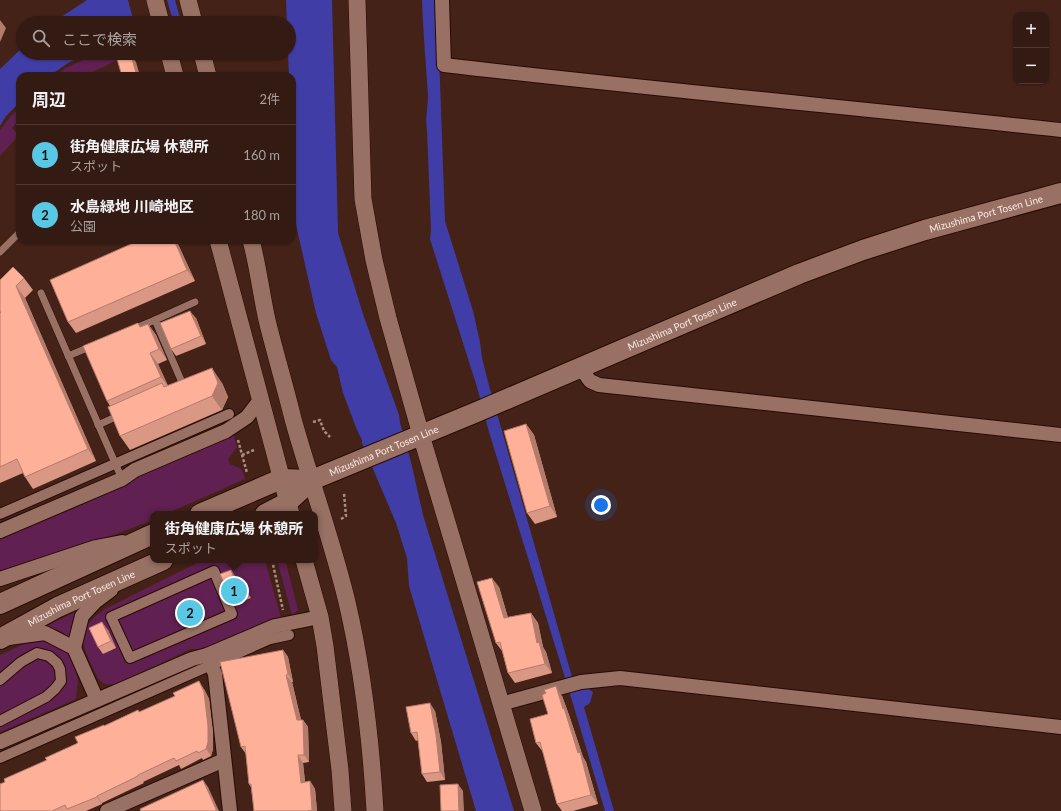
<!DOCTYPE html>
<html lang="ja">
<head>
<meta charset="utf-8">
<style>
  :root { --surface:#331a12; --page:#3b231b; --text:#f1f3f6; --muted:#a9a19f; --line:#4e3832; --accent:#59c8e5 }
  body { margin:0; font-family:Lato,"Noto Sans JP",sans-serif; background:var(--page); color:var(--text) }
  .controls { position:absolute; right:12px; top:12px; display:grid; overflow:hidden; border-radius:8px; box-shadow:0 1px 3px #0004 }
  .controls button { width:36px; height:36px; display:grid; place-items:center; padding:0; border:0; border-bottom:1px solid var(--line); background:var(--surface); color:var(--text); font:20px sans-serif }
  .you { position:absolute; left:601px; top:505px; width:14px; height:14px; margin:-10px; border:3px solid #fff; border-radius:50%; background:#1a73e8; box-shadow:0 0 0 6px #1a73e833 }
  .badge { display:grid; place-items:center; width:26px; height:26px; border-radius:50%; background:var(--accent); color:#111; font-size:13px; font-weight:700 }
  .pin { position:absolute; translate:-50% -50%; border:2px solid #fff; box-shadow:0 1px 4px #0006 }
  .popup { position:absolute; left:150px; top:511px; width:168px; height:52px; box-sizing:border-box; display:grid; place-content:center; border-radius:8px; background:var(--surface); filter:drop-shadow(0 1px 3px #0005); font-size:13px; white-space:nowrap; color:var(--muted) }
  .popup b { font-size:15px; color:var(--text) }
  .popup::after { content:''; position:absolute; left:50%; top:100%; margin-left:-8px; border:8px solid transparent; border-top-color:var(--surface) }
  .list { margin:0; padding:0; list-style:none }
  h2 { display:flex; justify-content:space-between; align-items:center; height:52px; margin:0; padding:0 16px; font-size:17px }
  h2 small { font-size:13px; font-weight:400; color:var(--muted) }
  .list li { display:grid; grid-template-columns:26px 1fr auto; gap:12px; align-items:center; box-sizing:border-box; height:60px; padding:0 16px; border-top:1px solid var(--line) }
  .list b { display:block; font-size:15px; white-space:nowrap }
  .list p { margin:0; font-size:13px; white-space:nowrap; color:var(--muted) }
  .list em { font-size:13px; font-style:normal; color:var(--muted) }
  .icon { flex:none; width:22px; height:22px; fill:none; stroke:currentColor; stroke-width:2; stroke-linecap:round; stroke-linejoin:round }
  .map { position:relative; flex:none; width:1061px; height:811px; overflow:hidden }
  .search { position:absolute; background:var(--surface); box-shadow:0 1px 3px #0004; left:16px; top:16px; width:280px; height:44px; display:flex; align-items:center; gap:10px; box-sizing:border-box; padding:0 14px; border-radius:22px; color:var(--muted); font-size:15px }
  .panel { position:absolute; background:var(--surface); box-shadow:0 1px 3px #0004; left:16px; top:72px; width:280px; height:172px; border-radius:12px }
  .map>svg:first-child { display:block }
  .green { fill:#602051 }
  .water { fill:#403ea6 }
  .pier { fill:#442218 }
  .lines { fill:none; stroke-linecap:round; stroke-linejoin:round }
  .service-casing { stroke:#290a03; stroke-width:8 }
  .pedestrian-casing { stroke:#290a03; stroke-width:12 }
  .minor-casing { stroke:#290a03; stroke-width:16 }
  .tertiary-casing { stroke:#290a03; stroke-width:18 }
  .secondary-casing { stroke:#290a03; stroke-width:22 }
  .path { stroke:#a88e86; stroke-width:2.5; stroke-dasharray:3 2; stroke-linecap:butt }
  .service { stroke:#987064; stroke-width:7 }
  .pedestrian { stroke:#987064; stroke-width:10 }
  .minor { stroke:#987064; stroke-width:14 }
  .tertiary { stroke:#987064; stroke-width:17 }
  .secondary { stroke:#987064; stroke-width:20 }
  .wall { fill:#da9784 }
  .shaded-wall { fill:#b27b6b }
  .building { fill:#feb099; stroke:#b27b6b }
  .labels { text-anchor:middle; stroke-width:4; stroke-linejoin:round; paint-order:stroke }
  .street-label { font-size:10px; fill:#fce9e3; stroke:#20110c }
</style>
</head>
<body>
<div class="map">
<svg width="1061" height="811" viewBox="0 0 1061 811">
  <rect width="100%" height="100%" fill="#442218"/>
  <!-- green -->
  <g class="green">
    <polygon points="98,53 135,53 136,59 120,63 118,60 84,76 56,76 64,69"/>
    <polygon points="20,108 20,119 12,128 19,135 0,156 0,130 11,116"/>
    <path d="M 233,433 L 237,447 L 228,459 L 230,464 C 240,468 243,468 245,479 L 166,514 L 153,514 L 153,520 L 108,537 L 0,572 L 0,540 L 128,485 L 140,472 Z"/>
    <path d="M 203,560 L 265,560 L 281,618 L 210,649 L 191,649 L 116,684 C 112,684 107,685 103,683 C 97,680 85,652 84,645 C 83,639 84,631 87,626 C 91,619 98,614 105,609 Z"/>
    <polygon points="277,560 285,560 297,605 298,610 292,615"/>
    <path d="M 80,610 C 71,621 70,628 73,643 C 63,629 58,629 41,628 Z"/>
    <polygon points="32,640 45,640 67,650 75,669 78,681 76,699 0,732 0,655"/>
  </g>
  <!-- water -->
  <g class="water">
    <polygon points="87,0 206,0 181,16 162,23 52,23"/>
    <polygon points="286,0 332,0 338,233 363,314 399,415 400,423 411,462 423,515 514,811 476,811 409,586 407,558 396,523 362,443 362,440 357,430 343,393 337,367 331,360 316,313 297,229 295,217 292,149 292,76 289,76 288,53 289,53 289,23 287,23"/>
    <path d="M 422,0 L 437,0 L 445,221 L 473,311 L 480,342 L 482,358 L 488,382 L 572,677 L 593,692 L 590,703 L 584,707 L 614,811 L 605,811 L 570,694 L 489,432 L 477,387 L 430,239 L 431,230 L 427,130 C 425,120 428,107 428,96 C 426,64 423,32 422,0 Z"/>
    <polygon points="23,47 23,53 88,53 68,63 49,76 20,76 20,102 6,116 0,126 0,69"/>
  </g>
  <!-- pier -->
  <g class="pier">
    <polygon points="128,0 167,0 173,20 166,23 134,23"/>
    <polygon points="175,0 208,0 207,2 186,16 180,18"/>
  </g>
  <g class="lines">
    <defs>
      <g id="service">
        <polyline points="0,252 20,232"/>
        <polyline points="41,293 122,479"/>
        <polyline points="131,330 155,320"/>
        <polyline points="68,356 92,346"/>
        <polyline points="183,388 184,387 155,320 195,302"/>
        <polyline points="98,425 120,415"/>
      </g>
      <g id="pedestrian">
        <polyline points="0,514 229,414"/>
        <polygon points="214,571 232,614 130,658 111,617"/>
        <polyline points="0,680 21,662 37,653 49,656 57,663 60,669 61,681 55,689 46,697 0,721"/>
        <polyline points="0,758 270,639 289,635"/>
      </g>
      <g id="minor">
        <path d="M 442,0 L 444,65 C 650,89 856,108 1061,130"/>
        <polyline points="580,367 590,381 599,385 1061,435"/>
        <polyline points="0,531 122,479 135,470 226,431 247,417 260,400"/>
        <polyline points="0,579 96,547 122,542"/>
        <polyline points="9,638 16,637 45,633 74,648 82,616 95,602 111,590"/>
        <polyline points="74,648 97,700"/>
        <polyline points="207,655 215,674 230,811"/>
        <polyline points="501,704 581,682 620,678 1061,727"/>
        <polyline points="0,742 192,659 207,655 275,626 320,617"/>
        <polyline points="107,811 224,760"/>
      </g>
      <g id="tertiary">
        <polyline points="155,0 161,23"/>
        <polyline points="188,0 194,23"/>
        <polyline points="357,0 363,199 374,260 388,318 421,435 533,811"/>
        <polyline points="169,53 175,76"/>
        <polyline points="202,53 208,76"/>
        <polyline points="218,240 291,514"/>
        <path d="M 251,240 C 258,266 261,293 267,320 C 275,353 285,386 293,419 C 310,480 332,540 347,602 C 363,671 371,741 375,811"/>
        <polyline points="304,560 320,617 325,646 340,770 343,811"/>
      </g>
      <g id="secondary">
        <polyline points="200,514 281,479 312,480"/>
        <path id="s1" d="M 265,514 L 288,502 L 312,480 L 479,411 L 799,274 L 863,250 L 925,230 L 1061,193"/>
        <polyline points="0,604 153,534"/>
        <path id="s2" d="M 0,639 L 58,607 L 163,560"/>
      </g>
    </defs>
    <!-- service casing -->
    <use href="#service" class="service-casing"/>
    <!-- pedestrian casing -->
    <use href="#pedestrian" class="pedestrian-casing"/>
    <!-- minor casing -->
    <use href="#minor" class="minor-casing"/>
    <!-- tertiary casing -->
    <use href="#tertiary" class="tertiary-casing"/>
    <!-- secondary casing -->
    <use href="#secondary" class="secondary-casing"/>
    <!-- path -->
    <g class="path">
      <polyline points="313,422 320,420 324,431 330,437"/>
      <polyline points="238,440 247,473"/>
      <polyline points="242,455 254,450"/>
      <polyline points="341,519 346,516 344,493"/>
      <polyline points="272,560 283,610"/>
    </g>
    <!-- service -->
    <use href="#service" class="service"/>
    <!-- pedestrian -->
    <use href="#pedestrian" class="pedestrian"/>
    <!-- minor -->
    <use href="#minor" class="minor"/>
    <!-- tertiary -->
    <use href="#tertiary" class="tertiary"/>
    <!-- secondary -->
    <use href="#secondary" class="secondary"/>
  </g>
  <!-- wall -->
  <g class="wall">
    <polygon points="140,240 176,240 195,281 76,333 68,322"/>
    <polygon points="24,278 33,290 25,298 96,461 33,489 25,477 23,473 0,483 0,280"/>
    <polygon points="196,318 206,344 176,356 171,349"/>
    <polygon points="148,324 156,335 167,360 158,364 168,386 222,383 228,397 222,410 130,450 120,436 110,406 107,401 140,327"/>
    <polygon points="526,424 534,435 557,517 535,524 527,513"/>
    <polygon points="236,577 240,587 246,591 251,598 235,604 230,597"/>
    <polygon points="499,587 508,618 531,613 538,623 543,647 546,652 552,673 515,683 508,673 502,651 496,643"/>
    <polygon points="108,630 116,648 103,654 98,647"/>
    <polygon points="283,650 288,657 293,682 292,682 301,720 303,720 308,727 309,762 303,763 305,782 310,781 315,789 317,811 254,811 251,787 249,784 246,754 241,747"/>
    <polygon points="204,689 209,699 213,733 213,749 211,756 203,760 202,758 181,769 179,765 143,782 144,783 102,803 102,804 86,811 0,811 5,782 78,743 104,726 138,710 139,712"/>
    <polygon points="546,693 562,696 569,715 583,757 586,762 598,804 573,811 562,811 557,804 543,752 536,743 548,714"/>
    <polygon points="435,711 441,742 445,780 427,782 422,774 418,740 416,741 411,733"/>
  </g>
  <!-- shaded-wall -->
  <g class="shaded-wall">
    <polygon points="0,20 6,28 0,42"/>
    <polygon points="131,55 136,62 140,76 137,76"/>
    <polygon points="174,240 176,240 195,281 187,270"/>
    <polygon points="16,286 25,298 96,461 88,449"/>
    <polygon points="190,311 196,318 206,344 201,336"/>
    <polygon points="148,324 156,335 167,360 159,349"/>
    <polygon points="150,353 158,364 169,388 161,377"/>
    <polygon points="212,368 222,383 228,397 222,410 212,396"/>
    <polygon points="526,424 534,435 557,517 550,506"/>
    <polygon points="231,570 236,577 242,593 237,585"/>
    <polygon points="492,578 499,587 511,628 504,618"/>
    <polygon points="531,613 538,623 543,647 546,652 552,673 545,664 537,643"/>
    <polygon points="102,622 108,630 116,648 111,641"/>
    <polygon points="283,650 288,657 293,682 288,674"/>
    <polygon points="286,675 292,682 303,728 297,720"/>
    <polygon points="199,681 204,689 209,699 213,733 213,749 211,756 206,749"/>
    <polygon points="556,686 562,696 569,715 583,757 586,762 598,804 591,795"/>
    <polygon points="430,703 435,711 441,742 445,780 440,772"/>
    <polygon points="303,720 308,727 309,762 304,755"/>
    <polygon points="298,755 303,763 306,790 301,783"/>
    <polygon points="203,780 208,787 219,811 216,811"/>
    <polygon points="310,781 315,789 317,811 313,811 312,810"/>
    <polygon points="458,784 463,791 464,811 459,811"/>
    <polygon points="97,796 102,803 102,804 97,797"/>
  </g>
  <!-- building -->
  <g class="building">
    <polygon points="131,55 137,76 122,76 117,59"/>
    <polygon points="140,240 174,240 187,270 68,322 50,280"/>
    <polygon points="13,267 24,278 16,286 88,449 25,477 17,459 0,467 0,313 1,312 0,312 0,280"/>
    <polygon points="190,311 201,336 171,349 160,323"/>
    <polygon points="138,323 140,327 148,324 159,349 150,353 161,377 107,401 83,346"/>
    <polygon points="212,368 218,383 212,396 120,436 108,407 162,383 164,387"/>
    <polygon points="526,424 550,506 527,513 504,431"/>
    <polygon points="231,570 237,585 246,591 230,597 220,574"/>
    <polygon points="492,578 504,618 531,613 537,643 539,642 545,664 508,673 500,642 496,643 477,582"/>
    <polygon points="102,622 111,641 98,647 89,628"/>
    <polygon points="283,650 288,674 286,675 297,720 303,720 304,755 298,755 301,783 310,781 312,810 307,811 254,811 251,784 249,784 245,746 241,747 220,662"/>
    <polygon points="199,681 204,692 208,726 208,742 206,749 198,753 197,751 176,761 174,758 138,775 138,776 97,796 97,797 67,809 65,805 52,811 0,811 0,784 5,782 4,779 47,760 45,758 78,743 75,737 104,725 104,726 138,710 139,712 175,696 173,693"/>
    <polygon points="556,686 563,709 564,708 578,753 580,752 591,795 557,804 540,742 536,743 530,719 548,714 542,695 546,693 544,690"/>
    <polygon points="430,703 436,735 440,772 422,774 417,732 411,733 406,707"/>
    <polygon points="203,780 216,809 216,811 141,811 140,809"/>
    <polygon points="458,784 459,811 441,811 440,785"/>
  </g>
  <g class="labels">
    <!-- street labels -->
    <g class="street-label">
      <text dy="4" stroke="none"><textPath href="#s1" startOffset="784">Mizushima Port Tosen Line</textPath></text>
      <text dy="4" stroke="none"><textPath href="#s1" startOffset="460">Mizushima Port Tosen Line</textPath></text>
      <text dy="4" stroke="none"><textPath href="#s1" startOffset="136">Mizushima Port Tosen Line</textPath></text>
      <text dy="4" stroke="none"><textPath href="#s2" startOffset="91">Mizushima Port Tosen Line</textPath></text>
    </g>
  </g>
</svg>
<div class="controls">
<button>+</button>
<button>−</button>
</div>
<div class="you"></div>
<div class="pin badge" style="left:234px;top:591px">1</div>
<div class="popup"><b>街角健康広場 休憩所</b>スポット</div>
<div class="pin badge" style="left:190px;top:613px">2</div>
<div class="search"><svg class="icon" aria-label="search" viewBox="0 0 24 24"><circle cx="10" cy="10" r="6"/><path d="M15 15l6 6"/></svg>ここで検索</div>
<section class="panel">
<h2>周辺<small>2件</small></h2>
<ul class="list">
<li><span class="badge">1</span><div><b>街角健康広場 休憩所</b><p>スポット</p></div><em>160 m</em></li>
<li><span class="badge">2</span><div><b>水島緑地 川崎地区</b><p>公園</p></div><em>180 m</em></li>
</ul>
</section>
</div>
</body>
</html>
